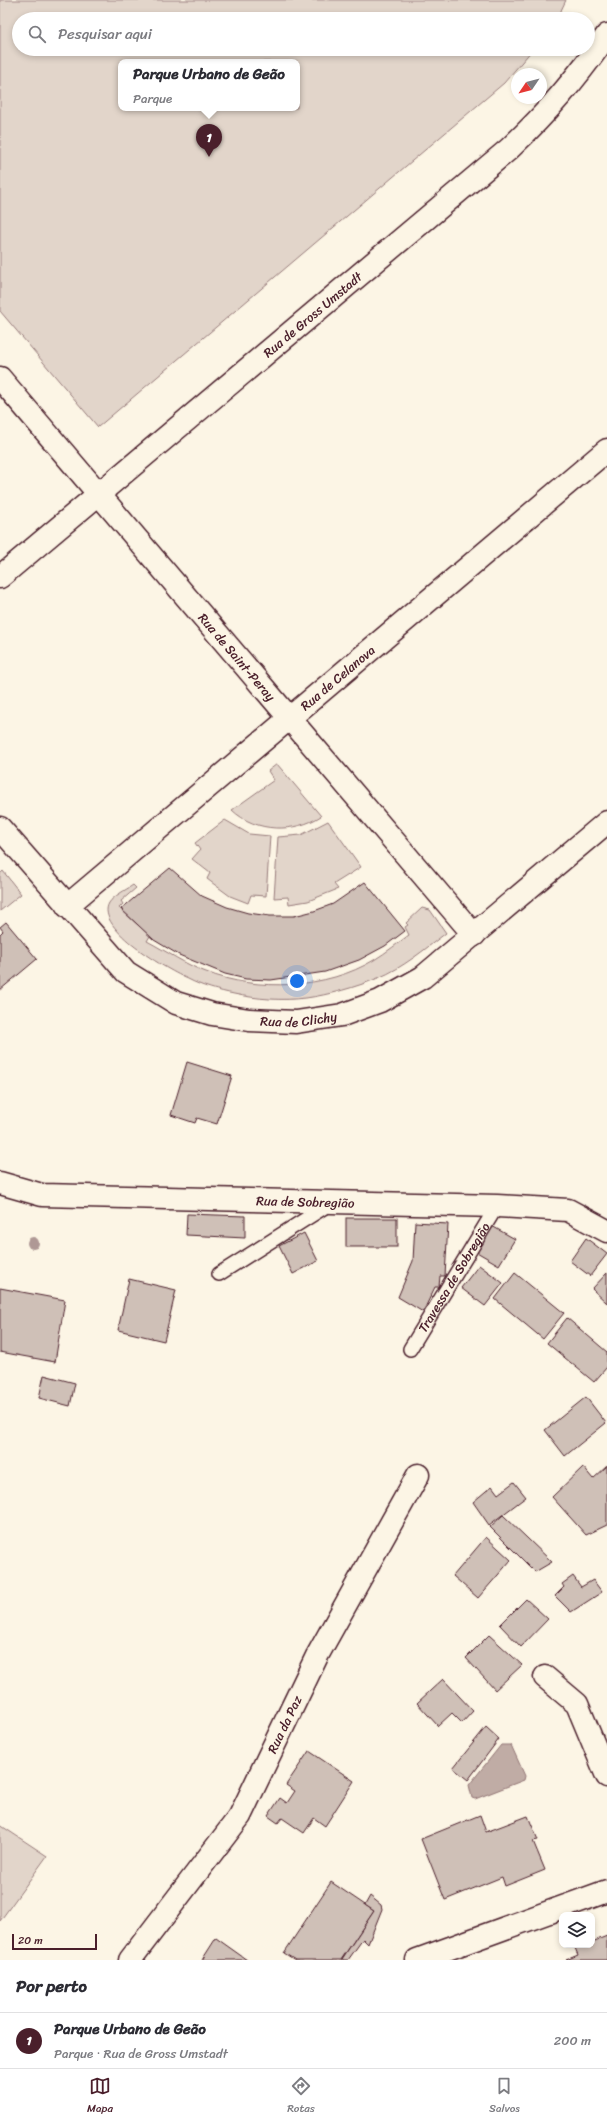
<!DOCTYPE html>
<html lang="pt">
<head>
<meta charset="utf-8">
<style>
  :root { --surface:#fff; --page:#f7f7f7; --text:#2b2b33; --muted:#7c7c81; --line:#e1e1e2; --accent:#4a1f2b }
  body { margin:0; font-family:Sriracha,sans-serif; background:var(--page); color:var(--text) }
  .controls { position:absolute; right:12px; bottom:12px; display:grid; overflow:hidden; border-radius:8px; box-shadow:0 2px 6px #0003 }
  .controls button { width:36px; height:36px; display:grid; place-items:center; padding:0; border:0; border-bottom:1px solid var(--line); background:var(--surface); color:var(--text); font:20px sans-serif }
  .compass { position:absolute; left:511px; top:68px; width:36px; height:36px; border-radius:50%; background:var(--surface); box-shadow:0 2px 6px #0003; rotate:235deg }
  .scale { position:absolute; left:12px; bottom:10px; width:85px; box-sizing:border-box; padding-left:4px; border:2px solid #4a1f2b; border-top:0; font-size:11px; line-height:14px; white-space:nowrap; color:#4a1f2b; -webkit-text-stroke:3px #fcf5e5; paint-order:stroke }
  .you { position:absolute; left:297px; top:981px; width:14px; height:14px; margin:-10px; border:3px solid #fff; border-radius:50%; background:#1a73e8; box-shadow:0 0 0 6px #1a73e833 }
  .badge { display:grid; place-items:center; width:26px; height:26px; border-radius:50%; background:var(--accent); color:#fff; font-size:13px; font-weight:700 }
  .pin { position:absolute; translate:-50% -33px; filter:drop-shadow(0 1px 2px #0008) }
  .pin::after { content:''; position:absolute; top:21px; width:14px; height:12px; background:inherit; clip-path:polygon(0 0,100% 0,50% 100%) }
  .popup { position:absolute; left:118px; top:59px; width:182px; height:52px; box-sizing:border-box; display:grid; place-content:center; border-radius:8px; background:var(--surface); filter:drop-shadow(0 1px 3px #0005); font-size:13px; white-space:nowrap; color:var(--muted) }
  .popup b { font-size:15px; color:var(--text) }
  .popup::after { content:''; position:absolute; left:50%; top:100%; margin-left:-8px; border:8px solid transparent; border-top-color:var(--surface) }
  .list { margin:0; padding:0; list-style:none }
  h2 { display:flex; justify-content:space-between; align-items:center; height:52px; margin:0; padding:0 16px; font-size:17px }
  h2 small { font-size:13px; font-weight:400; color:var(--muted) }
  .list li { display:grid; grid-template-columns:26px 1fr auto; gap:12px; align-items:center; box-sizing:border-box; height:56px; padding:0 16px; border-top:1px solid var(--line) }
  .list b { display:block; font-size:15px; white-space:nowrap }
  .list p { margin:0; font-size:13px; white-space:nowrap; color:var(--muted) }
  .list em { font-size:13px; font-style:normal; color:var(--muted) }
  .icon { flex:none; width:22px; height:22px; fill:none; stroke:currentColor; stroke-width:2; stroke-linecap:round; stroke-linejoin:round }
  .map { position:relative; flex:none; width:607px; height:1960px; overflow:hidden }
  .search { position:absolute; background:var(--surface); box-shadow:0 2px 6px #0003; left:12px; right:12px; top:12px; height:44px; display:flex; align-items:center; gap:10px; box-sizing:border-box; padding:0 14px; border-radius:22px; color:var(--muted); font-size:15px }
  .sheet { height:108px; background:var(--surface) }
  nav { display:flex; justify-content:space-around; align-items:center; box-sizing:border-box; height:56px; border-top:1px solid var(--line); background:var(--surface); font-size:11px; color:var(--muted) }
  nav a { display:grid; justify-items:center; gap:2px }
  nav .on { color:var(--accent) }
  .map>svg:first-child { display:block }
  .green { fill:#e2d5ca; stroke:#967a7a; fill-rule:evenodd }
  .water { fill:#c0aca5; stroke:#917474 }
  .building { fill:#cfc0b7; stroke:#4a1f2b }
  .lines { fill:none; stroke-linecap:round; stroke-linejoin:round }
  .lane-casing { stroke:#4a1f2b; stroke-width:16 }
  .street-casing { stroke:#4a1f2b; stroke-width:25 }
  .secondary-casing { stroke:#4a1f2b; stroke-width:25 }
  .lane { stroke:#fcf5e5; stroke-width:13 }
  .street { stroke:#fcf5e5; stroke-width:22 }
  .secondary { stroke:#fcf5e5; stroke-width:22 }
  .tree { fill:#af9895 }
  .labels { text-anchor:middle; stroke-width:4; stroke-linejoin:round; paint-order:stroke }
  .street-label { font-size:13px; fill:#4a1f2b; stroke:#fcf5e5 }
</style>
</head>
<body>
<div class="map">
<svg width="607" height="1960" viewBox="0 0 607 1960">
  <rect width="100%" height="100%" fill="#fcf5e5"/>
  <filter id="ink" filterUnits="userSpaceOnUse"><feTurbulence type="fractalNoise" baseFrequency=".025" numOctaves="2"/><feDisplacementMap in="SourceGraphic" scale="8" xChannelSelector="R" yChannelSelector="G"/><feConvolveMatrix kernelMatrix="1 2 1 2 8 2 1 2 1" color-interpolation-filters="sRGB"/></filter>
  <g filter="url(#ink)">
    <!-- green -->
    <g class="green">
      <path d="M 0,0 L 566,0 L 557,19 L 19,19 L 19,49 L 533,49 L 504,83 L 98,427 L 0,311 ZM 121,62 L 297,62 L 297,108 L 121,108 Z"/>
      <path d="M 277,764 L 321,816 C 295,833 256,833 232,810 L 274,780 L 268,771 Z"/>
      <polygon points="225,820 249,834 270,836 266,896 251,895 248,903 230,896 207,879 210,873 192,859 200,850 195,843"/>
      <polygon points="328,821 361,867 334,884 338,889 308,901 289,904 288,897 274,898 278,837 301,835"/>
      <polygon points="3,871 21,894 0,911 0,874"/>
      <path d="M 133,885 L 136,888 L 121,901 L 123,904 L 119,908 L 150,936 L 147,941 C 166,951 186,965 206,972 C 257,992 327,989 374,960 C 387,952 398,943 409,935 L 405,927 L 408,925 L 406,923 L 422,908 L 430,910 L 446,933 C 425,949 403,968 378,978 C 357,987 328,995 306,998 C 283,1001 256,999 234,994 C 219,991 201,986 188,979 C 169,971 94,928 109,903 C 113,896 126,890 133,885 Z"/>
      <polygon points="0,1825 47,1856 0,1921"/>
    </g>
    <!-- water -->
    <polygon class="water" points="501,1745 511,1745 525,1776 524,1780 475,1799 472,1798 469,1785"/>
    <!-- building -->
    <g class="building">
      <polygon points="170,868 202,896 227,907 248,913 270,916 294,916 314,911 333,904 365,882 405,931 385,946 359,960 325,972 271,980 246,979 225,974 179,955 154,940 121,909"/>
      <polygon points="6,922 37,959 0,990 0,934 3,931 0,927"/>
      <polygon points="187,1062 232,1076 217,1124 197,1118 195,1123 171,1115"/>
      <polygon points="187,1214 245,1216 245,1238 186,1235"/>
      <rect x="346" y="1218" width="51" height="29"/>
      <polygon points="415,1222 448,1224 445,1276 440,1276 439,1287 435,1287 423,1312 398,1297 413,1261"/>
      <polygon points="490,1225 515,1239 499,1265 475,1251"/>
      <polygon points="304,1233 318,1261 293,1274 279,1246"/>
      <polygon points="586,1238 607,1254 590,1276 570,1261"/>
      <polygon points="479,1265 503,1283 485,1306 461,1288"/>
      <polygon points="515,1273 564,1313 543,1339 495,1299"/>
      <polygon points="607,1273 607,1303 592,1289"/>
      <polygon points="129,1279 176,1290 164,1341 118,1330"/>
      <polygon points="0,1288 65,1300 55,1362 0,1352"/>
      <polygon points="567,1318 607,1352 607,1367 594,1382 547,1343"/>
      <polygon points="44,1375 75,1383 70,1406 39,1398"/>
      <polygon points="586,1397 606,1423 565,1456 545,1430"/>
      <polygon points="607,1466 607,1525 586,1535 552,1497 583,1467 593,1479"/>
      <polygon points="514,1482 526,1497 489,1525 473,1502 492,1486 498,1494"/>
      <polygon points="503,1515 552,1562 535,1572 490,1527"/>
      <polygon points="486,1537 511,1560 478,1598 453,1576"/>
      <polygon points="573,1576 581,1587 593,1580 602,1592 571,1612 555,1596 564,1587 562,1584"/>
      <polygon points="526,1599 548,1619 521,1647 500,1625"/>
      <polygon points="489,1635 522,1665 495,1690 466,1658"/>
      <polygon points="443,1679 473,1711 462,1723 452,1713 438,1726 417,1703"/>
      <polygon points="486,1727 499,1739 468,1780 453,1768"/>
      <polygon points="309,1751 354,1781 325,1826 314,1818 304,1833 282,1818 278,1823 268,1816 280,1798 287,1803 295,1791 286,1785"/>
      <polygon points="480,1815 486,1832 528,1816 538,1840 533,1841 545,1870 505,1886 502,1877 445,1900 421,1839"/>
      <polygon points="331,1882 374,1911 341,1960 295,1960 284,1953"/>
      <polygon points="370,1896 381,1905 382,1909 368,1944 363,1939 348,1960 344,1960 342,1959 374,1911 365,1905"/>
      <polygon points="607,1936 607,1960 566,1960 578,1955 575,1948 584,1945 592,1945 592,1942"/>
      <polygon points="216,1938 247,1960 202,1960"/>
    </g>
    <g class="lines">
      <defs>
        <g id="lane">
          <polyline points="219,1274 331,1203"/>
          <path id="s1" d="M 410,1349 L 497,1206"/>
        </g>
        <g id="street">
          <path id="s2" d="M 0,378 L 474,935"/>
          <path id="s3" d="M 0,828 L 126,972 L 176,1003 L 212,1014 L 249,1020 L 296,1022 L 342,1015 L 380,1001 L 423,977 L 607,822"/>
          <path id="s4" d="M 67,906 L 607,450"/>
          <path id="s5" d="M 0,1183 L 42,1195 L 497,1206 L 568,1210 L 607,1231"/>
          <polyline points="545,1677 577,1704 607,1776"/>
          <path id="s6" d="M 130,1960 L 240,1816 L 317,1656 L 418,1475"/>
          <polyline points="417,1960 607,1891"/>
        </g>
        <g id="secondary">
          <path id="s7" d="M 0,577 L 509,149 C 548,112 576,79 607,35"/>
        </g>
      </defs>
      <!-- lane casing -->
      <use href="#lane" class="lane-casing"/>
      <!-- street casing -->
      <use href="#street" class="street-casing"/>
      <!-- secondary casing -->
      <use href="#secondary" class="secondary-casing"/>
      <!-- lane -->
      <use href="#lane" class="lane"/>
      <!-- street -->
      <use href="#street" class="street"/>
      <!-- secondary -->
      <use href="#secondary" class="secondary"/>
    </g>
    <!-- trees -->
    <circle class="tree" cx="33" cy="1243" r="6"/>
  </g>
  <g class="labels">
    <!-- street labels -->
    <g class="street-label">
      <text dy="5" stroke="none"><textPath href="#s7" startOffset="408">Rua de Gross Umstadt</textPath></text>
      <text dy="5" stroke="none"><textPath href="#s2" startOffset="366">Rua de Saint-Peray</textPath></text>
      <text dy="5" stroke="none"><textPath href="#s4" startOffset="354">Rua de Celanova</textPath></text>
      <text dy="5" stroke="none"><textPath href="#s3" startOffset="375">Rua de Clichy</textPath></text>
      <text dy="5" stroke="none"><textPath href="#s5" startOffset="307">Rua de Sobregião</textPath></text>
      <text dy="5" stroke="none"><textPath href="#s1" startOffset="84">Travessa de Sobregião</textPath></text>
      <text dy="5" stroke="none"><textPath href="#s6" startOffset="283">Rua da Paz</textPath></text>
    </g>
  </g>
</svg>
<div class="controls">
<button><svg class="icon" aria-label="layers" viewBox="0 0 24 24"><path d="M12 4l9 5-9 5-9-5zM3 14l9 5 9-5"/></svg></button>
</div>
<svg class="compass" viewBox="-18 -18 36 36"><path d="M0-13l5 13h-10z" fill="#e53935"/><path d="M0 13l5-13h-10z" fill="#7c7c81"/></svg>
<div class="scale">20 m</div>
<div class="you"></div>
<div class="pin badge" style="left:209px;top:157px">1</div>
<div class="popup"><b>Parque Urbano de Geão</b>Parque</div>
<div class="search"><svg class="icon" aria-label="search" viewBox="0 0 24 24"><circle cx="10" cy="10" r="6"/><path d="M15 15l6 6"/></svg>Pesquisar aqui</div>
</div>
<section class="sheet">
<h2>Por perto<small></small></h2>
<ul class="list">
<li><span class="badge">1</span><div><b>Parque Urbano de Geão</b><p>Parque · Rua de Gross Umstadt</p></div><em>200 m</em></li>
</ul>
</section>
<nav>
<a class="on"><svg class="icon" aria-label="map" viewBox="0 0 24 24"><path d="M3 6l6-2 6 2 6-2v14l-6 2-6-2-6 2zM9 4v14M15 6v14"/></svg>Mapa</a>
<a><svg class="icon" aria-label="directions" viewBox="0 0 24 24"><path d="M12 3l9 9-9 9-9-9zM9 14v-3h6M13 9l2 2-2 2"/></svg>Rotas</a>
<a><svg class="icon" aria-label="saved" viewBox="0 0 24 24"><path d="M7 4h10v16l-5-4-5 4z"/></svg>Salvos</a>
</nav>
</body>
</html>
